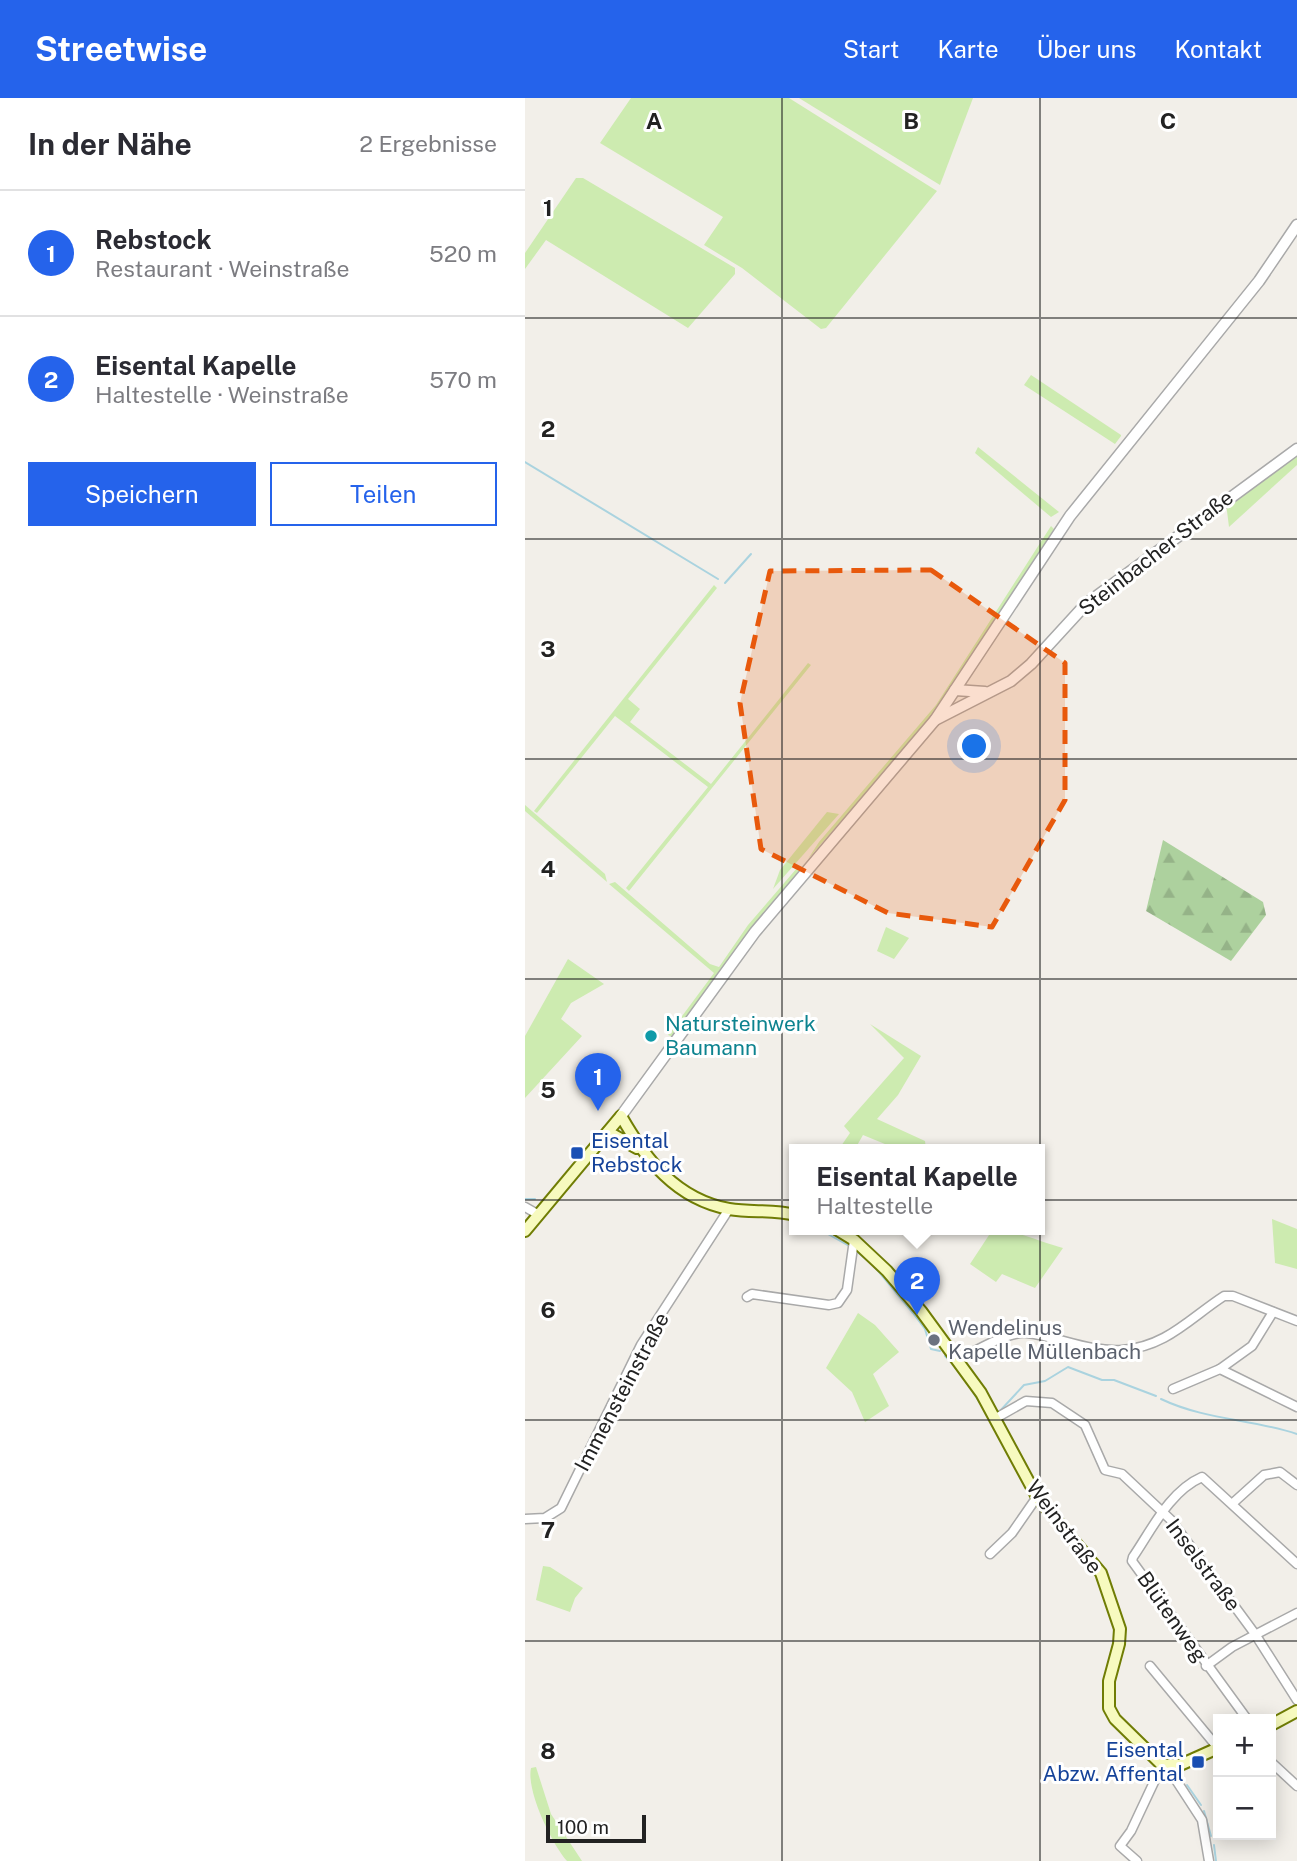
<!DOCTYPE html>
<html lang="de">
<head>
<meta charset="utf-8">
<style>
  :root { --surface:#fff; --page:#f7f7f7; --text:#2b2b33; --muted:#7c7c81; --line:#e1e1e2; --accent:#2563eb }
  body { margin:0; font-family:"Public Sans",sans-serif; background:var(--page); color:var(--text) }
  .controls { position:absolute; right:21px; bottom:21px; display:grid; overflow:hidden; border-radius:0px; box-shadow:0 4px 18px #0003 }
  .controls button { width:63px; height:63px; display:grid; place-items:center; padding:0; border:0; border-bottom:2px solid var(--line); background:var(--surface); color:var(--text); font:35px sans-serif }
  .scale { position:absolute; left:21px; bottom:18px; width:100px; box-sizing:border-box; padding-left:7px; border:4px solid #222; border-top:0; font-size:19px; line-height:24px; white-space:nowrap; color:#222; -webkit-text-stroke:5px #fff; paint-order:stroke }
  .you { position:absolute; left:450px; top:649px; width:24px; height:24px; margin:-18px; border:5px solid #fff; border-radius:50%; background:#1a73e8; box-shadow:0 0 0 10px #1a73e833 }
  .badge { display:grid; place-items:center; width:46px; height:46px; border-radius:50%; background:var(--accent); color:#fff; font-size:23px; font-weight:700 }
  .pin { position:absolute; translate:-50% -58px; filter:drop-shadow(0 2px 4px #0008) }
  .pin::after { content:''; position:absolute; top:37px; width:24px; height:21px; background:inherit; clip-path:polygon(0 0,100% 0,50% 100%) }
  .popup { position:absolute; left:264px; top:1046px; width:256px; height:91px; box-sizing:border-box; display:grid; place-content:center; border-radius:0px; background:var(--surface); filter:drop-shadow(0 2px 5px #0005); font-size:23px; white-space:nowrap; color:var(--muted) }
  .popup b { font-size:26px; color:var(--text) }
  .popup::after { content:''; position:absolute; left:50%; top:100%; margin-left:-14px; border:14px solid transparent; border-top-color:var(--surface) }
  .list { margin:0; padding:0; list-style:none }
  h2 { display:flex; justify-content:space-between; align-items:center; height:91px; margin:0; padding:0 28px; font-size:30px }
  h2 small { font-size:23px; font-weight:400; color:var(--muted) }
  .list li { display:grid; grid-template-columns:46px 1fr auto; gap:21px; align-items:center; box-sizing:border-box; height:126px; padding:0 28px; border-top:2px solid var(--line) }
  .list b { display:block; font-size:26px; white-space:nowrap }
  .list p { margin:0; font-size:23px; white-space:nowrap; color:var(--muted) }
  .list em { font-size:23px; font-style:normal; color:var(--muted) }
  .actions { display:flex; gap:14px; padding:21px 28px }
  .actions a { flex:1; padding:16px 0; border:2px solid var(--accent); border-radius:0px; text-align:center; font-size:24px; color:var(--accent) }
  .actions .main { background:var(--accent); color:#fff }
  .map { position:relative; flex:none; width:772px; height:1763px; overflow:hidden }
  header { display:flex; align-items:center; gap:42px; box-sizing:border-box; height:98px; padding:0 35px; background:var(--accent); color:#fff }
  header strong { font-size:33px }
  nav { display:flex; gap:38px; margin-inline-start:auto; font-size:24px }
  main { display:flex }
  aside { flex:1; background:var(--surface) }
  .map>svg:first-child { display:block }
  .grass { fill:#cdebb0 }
  .forest { fill:url(#forest-firs) }
  .lines { fill:none; stroke-linecap:round; stroke-linejoin:round }
  .stream { stroke:#aad3df; stroke-width:2 }
  .minor-casing { stroke:#a9a9a9; stroke-width:11 }
  .tertiary-casing { stroke:#a9a9a9; stroke-width:13 }
  .secondary-casing { stroke:#707d05; stroke-width:14 }
  .minor { stroke:#fff; stroke-width:8 }
  .tertiary { stroke:#fff; stroke-width:10 }
  .secondary { stroke:#f7fabf; stroke-width:10 }
  .marked { fill:#e8590c; fill-opacity:0.2; stroke:#e8590c; stroke-width:5; stroke-dasharray:14 9; stroke-linejoin:round }
  .grid { fill:none; stroke:#222; stroke-width:2; stroke-opacity:0.55 }
  .culture-dot { fill:#0f9aa8; stroke:#fff; stroke-width:2.5 }
  .transit-dot { fill:#1a4fb4; stroke:#fff; stroke-width:2.5 }
  .worship-dot { fill:#6b7280; stroke:#fff; stroke-width:2.5 }
  .labels { text-anchor:middle; stroke-width:6; stroke-linejoin:round; paint-order:stroke }
  .street-label { font-size:21px; fill:#222; stroke:#fff }
  .culture-label { font-size:21px; fill:#0d838f; stroke:#fff; text-anchor:start }
  .transit-label { font-size:21px; fill:#164399; stroke:#fff; text-anchor:start }
  .worship-label { font-size:21px; fill:#5b616d; stroke:#fff; text-anchor:start }
  .grid-label { font-size:23px; text-anchor:middle; font-weight:bold; fill:#222; stroke:#fff; stroke-width:6; stroke-linejoin:round; paint-order:stroke }
</style>
</head>
<body>
<header>
<strong>Streetwise</strong>
<nav><a>Start</a><a>Karte</a><a>Über uns</a><a>Kontakt</a></nav>
</header>
<main>
<aside>
<h2>In der Nähe<small>2 Ergebnisse</small></h2>
<ul class="list">
<li><span class="badge">1</span><div><b>Rebstock</b><p>Restaurant · Weinstraße</p></div><em>520 m</em></li>
<li><span class="badge">2</span><div><b>Eisental Kapelle</b><p>Haltestelle · Weinstraße</p></div><em>570 m</em></li>
</ul>
<div class="actions"><a class="main">Speichern</a><a>Teilen</a></div>
</aside>
<div class="map">
<svg width="772" height="1763" viewBox="0 0 772 1763">
  <defs>
    <pattern id="forest-firs" width="22" height="20" patternUnits="userSpaceOnUse" patternTransform="scale(1.75)"><rect width="22" height="20" fill="#add19e"/><path d="M5 1l3.5 6h-7zM16 11l3.5 6h-7z" fill="#95b388"/></pattern>
  </defs>
  <rect width="100%" height="100%" fill="#f2efe9"/>
  <!-- grass -->
  <g class="grass">
    <polygon points="106,0 264,0 412,93 301,230 296,231 217,170 179,147 198,119 75,45"/>
    <polygon points="274,0 448,0 415,87"/>
    <polygon points="51,80 58,80 210,170 210,176 163,230 21,142 0,171 0,155"/>
    <polygon points="506,277 596,337 596,338 590,346 499,287"/>
    <polygon points="453,349 534,414 526,419 450,355"/>
    <polygon points="772,354 772,367 704,429 701,405"/>
    <polygon points="526,428 529,431 412,613 283,761 294,744 411,607"/>
    <polygon points="189,487 192,490 103,601 115,611 105,624 186,686 283,565 286,567 104,793 101,790 183,689 90,618 12,715 9,713"/>
    <polygon points="0,707 80,776 82,784 0,713"/>
    <polygon points="302,714 314,716 248,791 255,772"/>
    <polygon points="272,770 274,774 148,939 143,937 189,875 84,786 90,784 185,866 194,869 223,827"/>
    <polygon points="361,829 384,840 369,861 352,853"/>
    <polygon points="43,861 79,886 46,905 36,921 57,938 0,1000 0,938"/>
    <polygon points="345,926 396,958 373,997 352,1021 400,1043 401,1051 372,1051 338,1037 330,1051 314,1051 325,1035 319,1028 379,960"/>
    <polygon points="747,1121 772,1131 772,1171 750,1165"/>
    <path d="M 468,1131 C 487,1131 518,1145 538,1150 L 510,1190 L 477,1176 L 471,1184 L 445,1166 Z"/>
    <polygon points="333,1215 350,1227 374,1254 348,1276 364,1308 340,1324 327,1294 301,1270"/>
    <polygon points="18,1468 25,1469 58,1490 50,1500 45,1514 11,1502"/>
    <path d="M 11,1669 L 26,1716 L 57,1763 L 42,1763 C 27,1746 1,1693 6,1670 Z"/>
  </g>
  <!-- forest -->
  <polygon class="forest" points="638,742 738,804 741,817 706,863 621,813"/>
  <g class="lines">
    <!-- stream -->
    <g class="stream">
      <polyline points="0,364 193,481"/>
      <polyline points="200,485 226,456"/>
      <polyline points="0,1101 10,1101"/>
      <polyline points="294,1131 326,1149"/>
      <polyline points="330,1152 342,1162"/>
      <polyline points="349,1168 388,1215 400,1231 406,1251 415,1253"/>
      <polyline points="420,1258 428,1266"/>
      <polyline points="446,1291 455,1305"/>
      <path d="M 636,1301 C 680,1322 727,1321 772,1336"/>
      <polyline points="474,1314 499,1287 520,1283 543,1269 577,1282 589,1282 631,1298"/>
      <polyline points="662,1687 676,1707"/>
      <polyline points="679,1713 686,1738"/>
      <polyline points="689,1747 691,1763"/>
    </g>
    <defs>
      <g id="minor">
        <polyline points="0,1109 14,1117"/>
        <polyline points="222,1199 227,1196 304,1207 313,1205 322,1192 329,1142"/>
        <polyline points="748,1214 727,1248 695,1271 772,1309"/>
        <path d="M 433,1262 C 450,1253 483,1233 502,1235 C 535,1239 563,1254 597,1252 C 641,1249 665,1220 699,1198 L 708,1198 L 772,1223"/>
        <polyline points="648,1291 695,1271"/>
        <polyline points="471,1320 501,1303 527,1305 560,1327 580,1372 597,1376 646,1422 730,1536 772,1602"/>
        <polyline points="708,1405 739,1377 755,1374 772,1387"/>
        <polyline points="0,1421 20,1420 36,1410 116,1247 204,1111"/>
        <polyline points="465,1456 487,1435 512,1399"/>
        <polyline points="625,1568 693,1650"/>
        <polyline points="681,1568 707,1549 772,1515"/>
        <path d="M 722,1621 L 607,1463 L 608,1459 C 627,1431 645,1393 677,1379 L 772,1466"/>
        <polyline points="746,1664 772,1688"/>
        <polyline points="646,1669 649,1679 677,1722 684,1763"/>
        <polyline points="612,1763 595,1748 606,1733 637,1667"/>
      </g>
      <g id="tertiary">
        <polyline points="430,592 460,594"/>
        <polyline points="410,622 486,583 506,566 561,506 772,351"/>
        <polyline points="96,1018 230,834 410,622 545,418 734,183 772,127"/>
      </g>
      <g id="secondary">
        <polyline points="83,1034 112,1050"/>
        <polyline points="311,1131 329,1142 362,1173 396,1213 456,1295 512,1399 576,1475 595,1531 594,1546 584,1583 584,1610 590,1621 637,1667 655,1667 693,1650"/>
        <path d="M 0,1133 L 96,1018 C 121,1062 151,1101 204,1111 C 226,1115 248,1111 270,1117"/>
        <polyline points="746,1627 772,1613"/>
      </g>
    </defs>
    <!-- minor casing -->
    <use href="#minor" class="minor-casing"/>
    <!-- tertiary casing -->
    <use href="#tertiary" class="tertiary-casing"/>
    <!-- secondary casing -->
    <use href="#secondary" class="secondary-casing"/>
    <!-- minor -->
    <use href="#minor" class="minor"/>
    <!-- tertiary -->
    <use href="#tertiary" class="tertiary"/>
    <!-- secondary -->
    <use href="#secondary" class="secondary"/>
  </g>
  <!-- marked area -->
  <path class="marked" d="M 406,472 L 540,565 L 540,702 L 467,829 L 363,815 L 236,751 L 215,605 L 245,473 Z"/>
  <!-- grid -->
  <path class="grid" d="M 257,0 L 257,1763M 515,0 L 515,1763M 0,220 L 772,220M 0,441 L 772,441M 0,661 L 772,661M 0,881 L 772,881M 0,1102 L 772,1102M 0,1322 L 772,1322M 0,1543 L 772,1543"/>
  <!-- markers -->
  <circle class="culture-dot" cx="126" cy="938" r="7"/>
  <g class="transit-dot">
    <rect x="45" y="1048" width="14" height="14" rx="3.5"/>
    <rect x="666" y="1657" width="14" height="14" rx="3.5"/>
  </g>
  <circle class="worship-dot" cx="409" cy="1242" r="7"/>
  <g class="labels">
    <!-- street labels -->
    <g class="street-label">
      <text transform="translate(631 455) rotate(-38)" y="7">Steinbacher Straße</text>
      <text transform="translate(97 1294) rotate(-62)" y="7">Immensteinstraße</text>
      <text transform="translate(539 1429) rotate(53)" y="7">Weinstraße</text>
      <text transform="translate(678 1467) rotate(53)" y="7">Inselstraße</text>
      <text transform="translate(647 1519) rotate(55)" y="7">Blütenweg</text>
    </g>
    <!-- culture labels -->
    <g class="culture-label">
      <text x="140" y="933">Natursteinwerk<tspan x="140" dy="24">Baumann</tspan></text>
    </g>
    <!-- transit labels -->
    <g class="transit-label">
      <text x="66" y="1050">Eisental<tspan x="66" dy="24">Rebstock</tspan></text>
      <text x="659" y="1659" text-anchor="end">Eisental<tspan x="659" dy="24">Abzw. Affental</tspan></text>
    </g>
    <!-- worship labels -->
    <g class="worship-label">
      <text x="423" y="1237">Wendelinus<tspan x="423" dy="24">Kapelle Müllenbach</tspan></text>
    </g>
  </g>
  <g class="grid-label">
    <text x="129" y="31">A</text>
    <text x="386" y="31">B</text>
    <text x="643" y="31">C</text>
    <text x="23" y="118">1</text>
    <text x="23" y="339">2</text>
    <text x="23" y="559">3</text>
    <text x="23" y="779">4</text>
    <text x="23" y="1000">5</text>
    <text x="23" y="1220">6</text>
    <text x="23" y="1440">7</text>
    <text x="23" y="1661">8</text>
  </g>
</svg>
<div class="controls">
<button>+</button>
<button>−</button>
</div>
<div class="scale">100 m</div>
<div class="you"></div>
<div class="pin badge" style="left:73px;top:1013px">1</div>
<div class="pin badge" style="left:392px;top:1217px">2</div>
<div class="popup"><b>Eisental Kapelle</b>Haltestelle</div>
</div>
</main>
</body>
</html>
